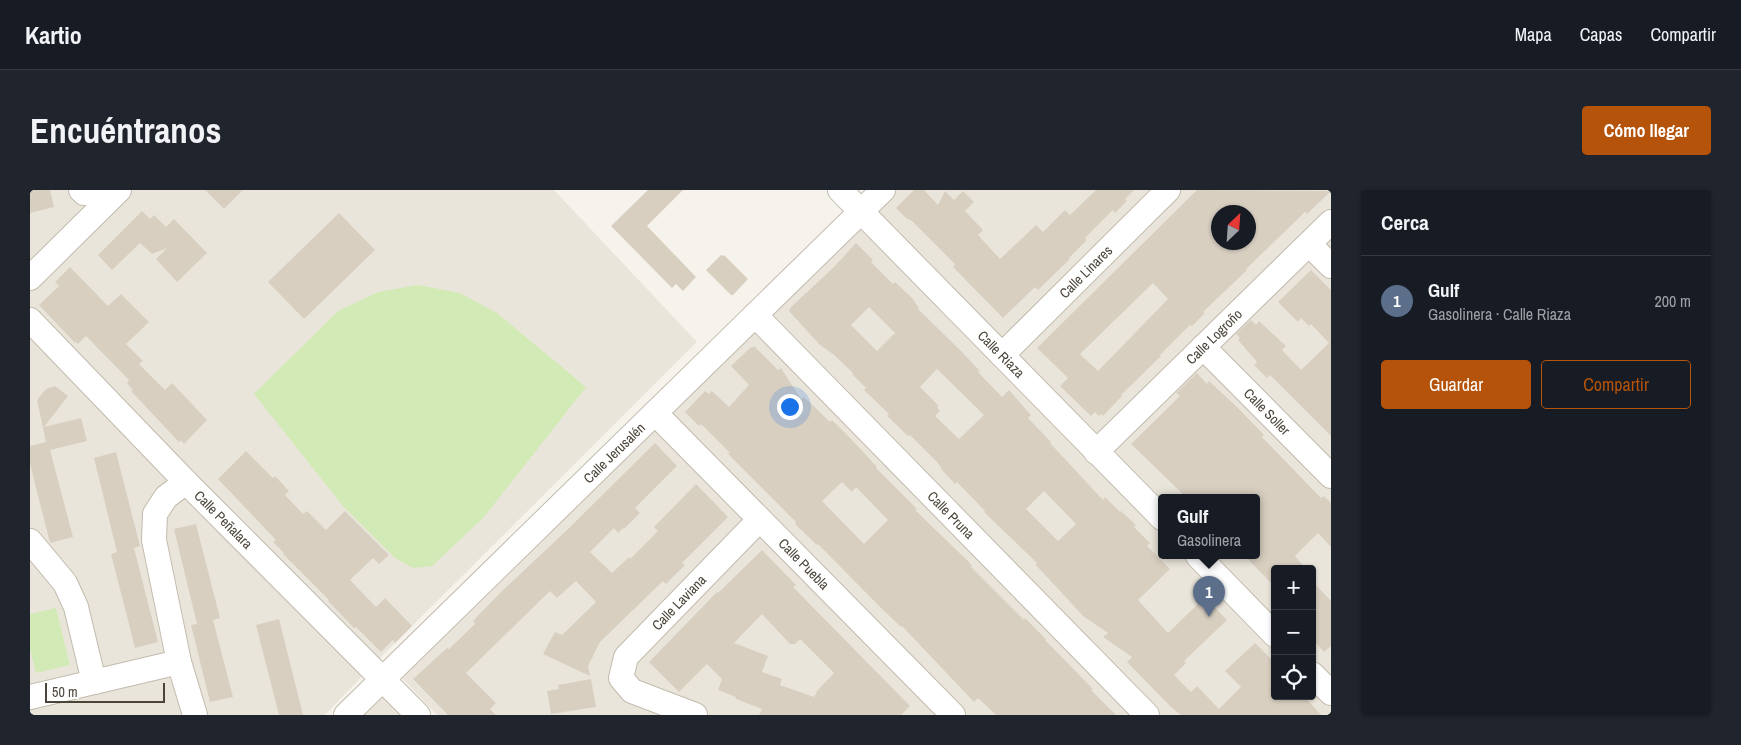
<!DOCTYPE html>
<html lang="es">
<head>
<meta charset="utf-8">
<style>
  :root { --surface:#171b24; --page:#20242c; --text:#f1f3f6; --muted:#9ea1a6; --line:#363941; --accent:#b45309 }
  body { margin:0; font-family:"Archivo Narrow",sans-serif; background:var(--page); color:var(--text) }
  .controls { position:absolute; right:15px; bottom:15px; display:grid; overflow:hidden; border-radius:5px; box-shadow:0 1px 4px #0004 }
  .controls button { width:45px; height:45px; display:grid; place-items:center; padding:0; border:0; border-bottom:1px solid var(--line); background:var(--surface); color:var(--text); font:25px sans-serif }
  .compass { position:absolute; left:1181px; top:15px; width:45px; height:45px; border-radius:50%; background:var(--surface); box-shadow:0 1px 4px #0004; rotate:25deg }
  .scale { position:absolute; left:15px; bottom:12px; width:120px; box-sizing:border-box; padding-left:5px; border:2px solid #4b4439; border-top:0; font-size:14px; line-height:18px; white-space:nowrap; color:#4b4439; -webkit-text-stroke:4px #fff; paint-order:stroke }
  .you { position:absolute; left:759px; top:216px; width:18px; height:18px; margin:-12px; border:4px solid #fff; border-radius:50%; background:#1a73e8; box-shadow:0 0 0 8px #1a73e833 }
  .badge { display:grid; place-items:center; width:32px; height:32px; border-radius:50%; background:var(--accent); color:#fff; font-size:16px; font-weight:700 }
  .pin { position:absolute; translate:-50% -41px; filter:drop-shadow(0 1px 2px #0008) }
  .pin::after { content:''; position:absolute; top:26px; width:18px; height:15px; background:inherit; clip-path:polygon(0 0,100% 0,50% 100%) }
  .popup { position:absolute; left:1128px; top:304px; width:102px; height:65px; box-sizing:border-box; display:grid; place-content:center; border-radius:5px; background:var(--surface); filter:drop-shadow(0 1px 4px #0005); font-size:16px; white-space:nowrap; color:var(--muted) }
  .popup b { font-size:19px; color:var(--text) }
  .popup::after { content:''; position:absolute; left:50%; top:100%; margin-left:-10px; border:10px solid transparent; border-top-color:var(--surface) }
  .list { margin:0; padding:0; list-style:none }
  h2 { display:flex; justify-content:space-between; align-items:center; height:65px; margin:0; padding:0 20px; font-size:21px }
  h2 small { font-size:16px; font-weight:400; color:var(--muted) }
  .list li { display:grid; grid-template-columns:32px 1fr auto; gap:15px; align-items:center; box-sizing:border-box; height:90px; padding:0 20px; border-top:1px solid var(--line) }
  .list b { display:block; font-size:19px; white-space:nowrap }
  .list p { margin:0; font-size:16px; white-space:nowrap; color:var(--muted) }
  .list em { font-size:16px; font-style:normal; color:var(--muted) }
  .actions { display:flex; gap:10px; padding:15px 20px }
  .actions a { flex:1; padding:11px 0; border:1px solid var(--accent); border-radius:5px; text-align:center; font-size:18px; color:var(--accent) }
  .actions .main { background:var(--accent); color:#fff }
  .icon { flex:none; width:28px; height:28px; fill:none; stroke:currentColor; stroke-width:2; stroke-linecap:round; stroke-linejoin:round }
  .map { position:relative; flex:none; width:1301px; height:525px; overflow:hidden; border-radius:5px }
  header { display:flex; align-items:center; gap:30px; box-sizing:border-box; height:70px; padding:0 25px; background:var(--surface); border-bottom:1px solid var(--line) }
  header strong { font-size:24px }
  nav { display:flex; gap:28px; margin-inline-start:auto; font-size:18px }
  .intro { display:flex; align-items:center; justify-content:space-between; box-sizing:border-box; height:120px; padding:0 30px }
  h1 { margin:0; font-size:35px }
  .button { padding:12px 22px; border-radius:5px; background:var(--accent); color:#fff; font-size:18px; font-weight:700 }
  main { display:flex; gap:30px; padding:0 30px }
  aside { flex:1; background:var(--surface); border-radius:5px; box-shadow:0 1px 4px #0004 }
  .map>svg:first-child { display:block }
  .residential { fill:#eae5da; fill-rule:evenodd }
  .green { fill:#d2eab5 }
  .building { fill:#d8cfc1; fill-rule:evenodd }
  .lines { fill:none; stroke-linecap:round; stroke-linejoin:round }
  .minor-casing { stroke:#c2bbae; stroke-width:26 }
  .minor { stroke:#fff; stroke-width:24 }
  .labels { text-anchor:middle; stroke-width:4; stroke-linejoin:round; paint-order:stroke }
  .street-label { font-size:14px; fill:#4b4439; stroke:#fff }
</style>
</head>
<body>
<header>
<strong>Kartio</strong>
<nav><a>Mapa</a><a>Capas</a><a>Compartir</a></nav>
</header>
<div class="intro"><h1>Encuéntranos</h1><a class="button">Cómo llegar</a></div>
<main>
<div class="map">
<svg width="1301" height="525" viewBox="0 0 1301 525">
  <rect width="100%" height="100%" fill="#f6f3ec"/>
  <!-- residential -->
  <g class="residential">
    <polygon points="0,0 524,0 667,152 338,480 295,525 0,525"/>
    <path d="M 835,0 L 1301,0 L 1301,525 L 407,525 L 371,487 L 851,17 ZM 1188,22 L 1218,22 L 1218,52 L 1188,52 ZM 1132,308 L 1226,308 L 1226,366 L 1132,366 ZM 1245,379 L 1282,379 L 1282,506 L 1245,506 Z"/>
    <polygon points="352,493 383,525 321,525"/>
  </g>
  <!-- green -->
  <g class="green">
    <polygon points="388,95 430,103 467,123 556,197 454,327 402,376 383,378 365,368 313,316 224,204 308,121 348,102"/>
    <polygon points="26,418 40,475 6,483 0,459 0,424"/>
  </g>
  <!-- building -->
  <g class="building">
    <polygon points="0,0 20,0 24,17 0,23"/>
    <polygon points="175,0 213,0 194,19"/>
    <polygon points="618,0 653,0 617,36 666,87 653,101 646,94 642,98 581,36"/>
    <polygon points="884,0 894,0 908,15 915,1 924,10 933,1 944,12 935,21 953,40 948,45 970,69 1006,35 1013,42 1035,20 1040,25 1066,0 1104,0 1095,9 1097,11 1085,23 1083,20 1055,48 1057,50 1039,68 1040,69 1008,100 1005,97 973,128 923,77 925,74 882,31 876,28 866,18"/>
    <path d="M 1167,0 L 1301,1 L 1277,24 L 1275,22 L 1216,79 L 1217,80 L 1173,122 L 1175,123 L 1162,136 L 1160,135 L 1130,165 L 1131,166 L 1091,205 L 1092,206 L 1073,226 L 1071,224 L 1069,226 L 1065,222 L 1061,226 L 1030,196 L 1038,188 L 1007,158 ZM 1188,22 L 1218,22 L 1218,52 L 1188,52 ZM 1123,93 L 1138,109 L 1068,181 L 1050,164 Z"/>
    <polygon points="112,21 120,29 124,25 136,37 144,29 177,63 147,92 126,69 137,58 122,64 110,53 82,80 68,65"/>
    <polygon points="309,23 345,60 274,129 238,92"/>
    <path d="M 826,53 L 843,70 L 841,72 L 863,94 L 865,92 L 882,108 L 889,118 L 888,119 L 929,159 L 950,181 L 948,182 L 972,207 L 979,200 L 1001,225 L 998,228 L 1021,252 L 1020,253 L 1073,310 L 1075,307 L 1090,322 L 1091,321 L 1106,335 L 1104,337 L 1120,353 L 1117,356 L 1140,379 L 1108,410 L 1138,443 L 1175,407 L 1197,430 L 1154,471 L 1156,473 L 1144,485 L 1161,502 L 1167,496 L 1189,519 L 1211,497 L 1195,481 L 1225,453 L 1245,473 L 1245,506 L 1274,506 L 1291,525 L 1151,525 L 1141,517 L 1097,472 L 1102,467 L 1073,447 L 1078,443 L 1053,426 L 1005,374 L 1007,373 L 954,322 L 955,321 L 927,292 L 925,294 L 912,280 L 908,273 L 880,245 L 878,246 L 857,226 L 859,224 L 834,200 L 836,198 L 822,184 L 823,183 L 803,164 L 790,155 L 759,121 L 761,117 L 804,77 ZM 839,117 L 865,143 L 847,161 L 821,135 ZM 907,179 L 954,225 L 929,249 L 905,226 L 910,221 L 907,217 L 909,216 L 890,197 ZM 1014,301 L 1046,334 L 1028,351 L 996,319 Z"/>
    <polygon points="691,65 693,66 694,65 718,89 703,105 701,105 676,80"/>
    <polygon points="40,77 78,116 91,104 119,132 96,154 113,171 109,174 135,200 142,193 177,230 154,254 151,250 149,252 101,201 103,200 97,193 99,190 56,146 48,154 46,152 45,153 9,115 29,96 25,92"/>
    <polygon points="1281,80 1301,100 1301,246 1240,185 1237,188 1224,175 1227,172 1208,150 1210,148 1206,144 1221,130 1226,135 1229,131 1256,156 1252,160 1271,180 1299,153 1281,134 1279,136 1271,128 1268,132 1248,112"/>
    <path d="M 724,156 L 748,180 L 751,178 L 771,209 L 774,207 L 800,232 L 802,230 L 822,250 L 847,277 L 846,278 L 887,319 L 885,320 L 942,375 L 941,377 L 994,430 L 995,428 L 1016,449 L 1015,450 L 1063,499 L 1061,500 L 1086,525 L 966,525 L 948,508 L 944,512 L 872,436 L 871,437 L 849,416 L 788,354 L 787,355 L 765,334 L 766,332 L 698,264 L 700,263 L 671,234 L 669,236 L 655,222 L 675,201 L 679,204 L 682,201 L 699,217 L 719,195 L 701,176 L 721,157 L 722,158 ZM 812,292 L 822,302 L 826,297 L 858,330 L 834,354 L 792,311 Z"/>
    <polygon points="1167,183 1177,194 1179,191 1208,218 1234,245 1232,247 1291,308 1294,306 1301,313 1301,357 1288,343 1265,366 1276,379 1245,379 1245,397 1215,366 1226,366 1226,308 1157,308 1101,254 1150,206 1146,203"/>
    <polygon points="25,196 38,206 14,237 51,228 57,251 20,260 43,347 20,353 0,274 0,256 16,252 7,210 16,199"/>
    <polygon points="625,253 647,276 605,318 610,323 594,339 593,338 588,343 584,338 560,362 582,383 599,367 600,369 628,341 624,337 666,294 698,327 652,373 655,375 636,394 633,391 570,452 558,476 560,486 513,464 525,442 532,445 566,412 546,391 527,408 520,401 436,483 466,513 460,519 466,525 418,525 383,489 417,458 419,459 445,434 443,431 470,403 538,339"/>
    <polygon points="216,261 243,288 245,286 259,301 255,305 273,324 277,321 296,340 315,321 359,365 349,374 343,368 320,390 346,417 355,408 382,436 365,453 363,450 351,462 326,437 324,438 298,411 299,410 253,364 254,363 243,352 246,350 188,289"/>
    <polygon points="86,262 110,356 104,358 128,452 105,458 81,364 87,362 64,268"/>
    <polygon points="166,334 190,428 183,430 203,507 180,512 161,435 167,434 144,339"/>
    <path d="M 732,360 L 766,395 L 763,397 L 880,516 L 871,525 L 729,525 L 732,519 L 706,509 L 706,507 L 688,500 L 692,489 L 677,474 L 649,502 L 619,472 L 687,402 L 688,403 ZM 732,424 L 760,454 L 765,454 L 770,449 L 804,483 L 787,501 L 784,507 L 750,495 L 752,489 L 732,482 L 738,466 L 704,453 Z"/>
    <polygon points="1282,391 1301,411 1301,456 1294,462 1282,449"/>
    <polygon points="249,429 273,525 249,525 226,435"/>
    <polygon points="561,489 566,517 521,524 517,501 529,499 528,495"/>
  </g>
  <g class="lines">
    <defs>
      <g id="minor">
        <polyline points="51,0 54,3 64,3"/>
        <path id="s1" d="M 810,0 L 1132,328"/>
        <polyline points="1279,54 1301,76"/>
        <polyline points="0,88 89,0"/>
        <path id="s2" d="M 725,125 L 1117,525"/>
        <path id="s3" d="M 0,130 L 156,292 L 388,525"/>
        <path id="s4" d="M 1173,157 L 1301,286"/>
        <path id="s5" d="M 972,165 L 1138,0"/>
        <path id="s6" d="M 625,223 L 923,525"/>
        <path id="s7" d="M 1066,262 L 1301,32"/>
        <polyline points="156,292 136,307 125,324 124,350 149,472 165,525"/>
        <polyline points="0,351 35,393 46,417 64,492"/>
        <polyline points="1168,366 1245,445"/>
        <polyline points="1282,484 1301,503"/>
        <polyline points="0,507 149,472"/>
        <path id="s8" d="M 316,525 L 853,0"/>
        <path id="s9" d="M 665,525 L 602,501 L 591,488 L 596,467 L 729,330"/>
      </g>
    </defs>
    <!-- minor casing -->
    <use href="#minor" class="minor-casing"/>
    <!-- minor -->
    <use href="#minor" class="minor"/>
  </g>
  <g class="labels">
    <!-- street labels -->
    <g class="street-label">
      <text dy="5" stroke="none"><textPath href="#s5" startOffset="118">Calle Linares</textPath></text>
      <text dy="5" stroke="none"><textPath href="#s7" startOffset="165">Calle Logroño</textPath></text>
      <text dy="5" stroke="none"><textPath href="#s1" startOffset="230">Calle Riaza</textPath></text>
      <text dy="5" stroke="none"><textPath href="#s4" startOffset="91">Calle Soller</textPath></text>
      <text dy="5" stroke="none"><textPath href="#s8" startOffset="375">Calle Jerusalén</textPath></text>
      <text dy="5" stroke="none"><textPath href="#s2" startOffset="280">Calle Pruna</textPath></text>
      <text dy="5" stroke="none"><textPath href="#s3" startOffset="278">Calle Peñalara</textPath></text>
      <text dy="5" stroke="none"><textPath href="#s6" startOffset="212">Calle Puebla</textPath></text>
      <text dy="5" stroke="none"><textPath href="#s9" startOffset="182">Calle Laviana</textPath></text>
    </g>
  </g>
</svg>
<div class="controls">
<button>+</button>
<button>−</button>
<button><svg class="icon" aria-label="locate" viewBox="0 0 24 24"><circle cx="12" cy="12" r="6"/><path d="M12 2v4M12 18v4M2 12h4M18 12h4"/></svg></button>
</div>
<svg class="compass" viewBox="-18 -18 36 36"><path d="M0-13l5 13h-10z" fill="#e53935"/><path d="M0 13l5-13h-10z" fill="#9ea1a6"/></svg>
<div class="scale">50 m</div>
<div class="you"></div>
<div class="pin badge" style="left:1179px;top:427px;background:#5c6f8a">1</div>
<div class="popup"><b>Gulf</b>Gasolinera</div>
</div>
<aside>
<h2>Cerca<small></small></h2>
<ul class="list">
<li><span class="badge" style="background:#5c6f8a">1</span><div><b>Gulf</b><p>Gasolinera · Calle Riaza</p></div><em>200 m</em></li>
</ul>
<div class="actions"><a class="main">Guardar</a><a>Compartir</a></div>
</aside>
</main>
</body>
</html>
